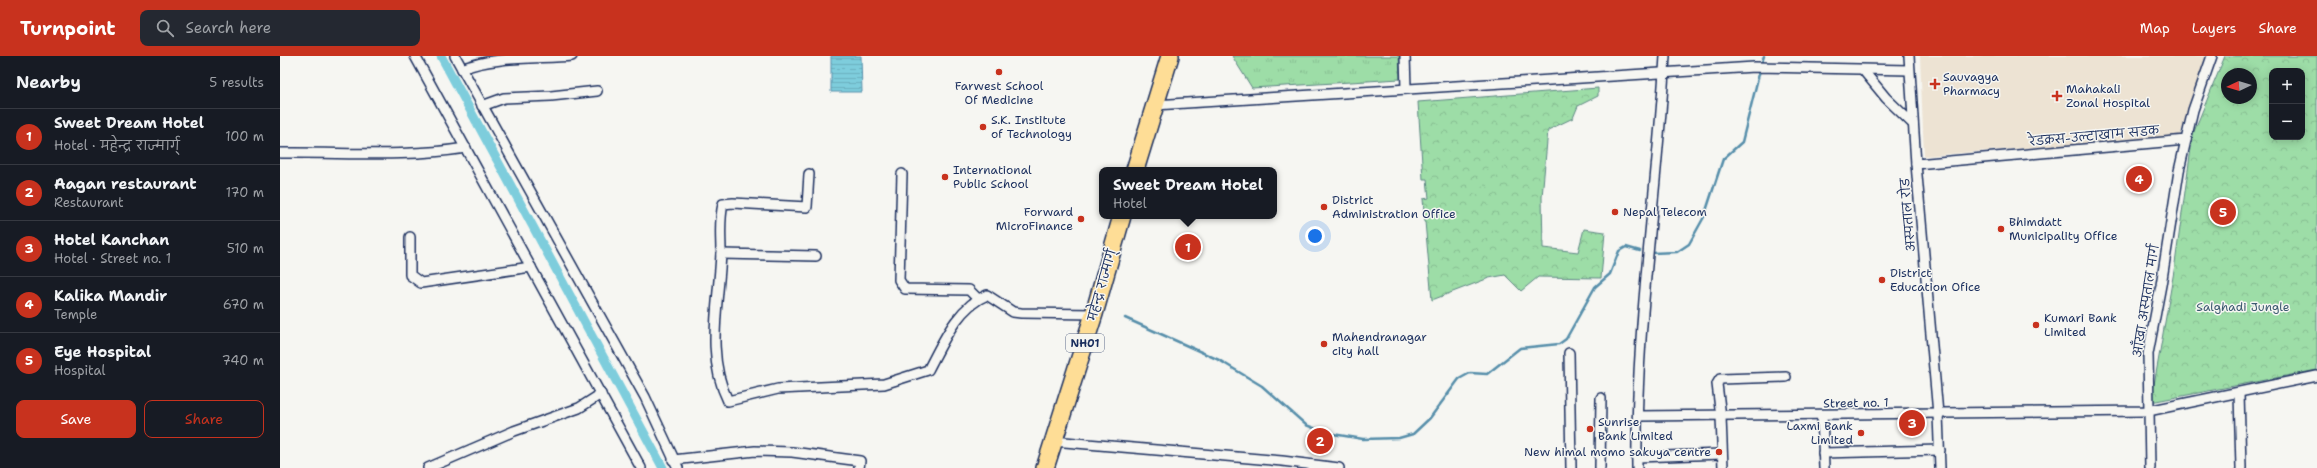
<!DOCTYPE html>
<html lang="en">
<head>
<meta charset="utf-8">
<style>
  :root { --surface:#171b24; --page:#242831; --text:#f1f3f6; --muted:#9ea1a6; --line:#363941; --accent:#c8321e }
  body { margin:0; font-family:"Shantell Sans","Playpen Sans Deva",sans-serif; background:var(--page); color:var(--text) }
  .controls { position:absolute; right:12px; top:12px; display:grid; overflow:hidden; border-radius:8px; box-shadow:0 2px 10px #0003 }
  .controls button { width:36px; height:36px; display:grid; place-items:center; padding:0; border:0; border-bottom:1px solid var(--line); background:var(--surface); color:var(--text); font:20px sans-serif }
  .compass { position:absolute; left:1941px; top:12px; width:36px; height:36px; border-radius:50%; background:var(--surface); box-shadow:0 2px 10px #0003; rotate:266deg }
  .you { position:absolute; left:1035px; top:180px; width:14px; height:14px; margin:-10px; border:3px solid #fff; border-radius:50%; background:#1a73e8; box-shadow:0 0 0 6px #1a73e833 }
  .badge { display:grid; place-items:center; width:26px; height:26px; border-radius:50%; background:var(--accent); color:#fff; font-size:13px; font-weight:700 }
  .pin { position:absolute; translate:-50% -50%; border:2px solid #fff; box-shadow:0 1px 4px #0006 }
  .popup { position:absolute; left:819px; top:111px; width:178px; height:52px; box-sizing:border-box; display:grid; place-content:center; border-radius:8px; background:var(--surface); filter:drop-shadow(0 1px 3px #0005); font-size:13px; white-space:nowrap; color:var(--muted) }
  .popup b { font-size:15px; color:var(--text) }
  .popup::after { content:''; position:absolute; left:50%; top:100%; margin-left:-8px; border:8px solid transparent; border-top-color:var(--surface) }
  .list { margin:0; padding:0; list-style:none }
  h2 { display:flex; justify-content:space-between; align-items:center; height:52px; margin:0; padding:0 16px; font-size:17px }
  h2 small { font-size:13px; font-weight:400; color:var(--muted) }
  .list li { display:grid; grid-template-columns:26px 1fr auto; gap:12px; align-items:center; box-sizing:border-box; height:56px; padding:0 16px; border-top:1px solid var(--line) }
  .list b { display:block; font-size:15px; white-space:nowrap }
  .list p { margin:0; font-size:13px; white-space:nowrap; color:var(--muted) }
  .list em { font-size:13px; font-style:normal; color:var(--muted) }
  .actions { display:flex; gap:8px; padding:12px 16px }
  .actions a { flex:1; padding:9px 0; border:1px solid var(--accent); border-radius:8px; text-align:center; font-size:14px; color:var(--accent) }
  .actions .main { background:var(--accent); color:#fff }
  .icon { flex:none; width:22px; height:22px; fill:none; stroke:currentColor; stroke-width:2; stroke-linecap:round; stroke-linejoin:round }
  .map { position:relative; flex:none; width:2037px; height:412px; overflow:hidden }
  header { display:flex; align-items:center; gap:24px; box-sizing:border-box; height:56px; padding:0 20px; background:var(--accent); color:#fff }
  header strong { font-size:19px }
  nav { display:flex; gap:22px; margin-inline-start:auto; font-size:14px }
  .search { width:280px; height:36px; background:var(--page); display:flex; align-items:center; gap:10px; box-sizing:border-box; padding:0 14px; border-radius:8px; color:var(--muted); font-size:15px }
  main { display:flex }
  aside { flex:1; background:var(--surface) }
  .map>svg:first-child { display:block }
  .built { fill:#ede3d3 }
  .grass { fill:url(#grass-tufts); stroke:#5c8682 }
  .forest { fill:url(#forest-crowns); stroke:#5c8682; fill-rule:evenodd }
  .water { fill:url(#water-rules); stroke:#568eaa }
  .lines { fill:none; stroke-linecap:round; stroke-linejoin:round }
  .stream { stroke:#568eaa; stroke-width:2.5 }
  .canal { stroke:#7ecddc; stroke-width:9 }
  .street-casing { stroke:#1b2f5e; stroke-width:12 }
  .highway-casing { stroke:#1b2f5e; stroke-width:20 }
  .street { stroke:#f6f6f2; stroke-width:9 }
  .highway { stroke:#fedd96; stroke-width:17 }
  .poi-dot { fill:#c8321e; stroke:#f6f6f2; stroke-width:1.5 }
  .labels { text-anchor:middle; stroke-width:3; stroke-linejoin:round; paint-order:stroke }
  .shield { fill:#f6f6f2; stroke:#5d6b8a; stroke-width:1 }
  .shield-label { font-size:11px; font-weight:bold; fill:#1b2f5e }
  .poi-label { font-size:12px; fill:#1b2f5e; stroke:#f6f6f2; text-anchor:start }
  .street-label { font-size:12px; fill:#1b2f5e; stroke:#f6f6f2 }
  .park-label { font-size:12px; fill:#3c5a70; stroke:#f6f6f2 }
</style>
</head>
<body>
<header>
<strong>Turnpoint</strong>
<div class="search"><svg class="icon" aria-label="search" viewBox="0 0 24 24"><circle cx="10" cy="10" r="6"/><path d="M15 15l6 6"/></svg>Search here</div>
<nav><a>Map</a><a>Layers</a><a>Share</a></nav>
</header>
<main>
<aside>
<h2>Nearby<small>5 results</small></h2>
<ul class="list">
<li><span class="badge">1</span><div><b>Sweet Dream Hotel</b><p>Hotel · महेन्द्र राज्मार्ग्</p></div><em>100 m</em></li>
<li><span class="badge">2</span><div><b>Aagan restaurant</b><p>Restaurant</p></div><em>170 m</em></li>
<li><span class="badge">3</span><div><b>Hotel Kanchan</b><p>Hotel · Street no. 1</p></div><em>510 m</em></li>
<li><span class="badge">4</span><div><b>Kalika Mandir</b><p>Temple</p></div><em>670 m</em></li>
<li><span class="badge">5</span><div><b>Eye Hospital</b><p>Hospital</p></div><em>740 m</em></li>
</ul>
<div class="actions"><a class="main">Save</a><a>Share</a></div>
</aside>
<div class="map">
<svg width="2037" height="412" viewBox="0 0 2037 412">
  <defs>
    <pattern id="grass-tufts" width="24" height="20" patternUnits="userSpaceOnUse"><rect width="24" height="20" fill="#9ddda7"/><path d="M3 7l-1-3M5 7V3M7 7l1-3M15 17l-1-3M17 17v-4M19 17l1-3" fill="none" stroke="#87be92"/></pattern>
    <pattern id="forest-crowns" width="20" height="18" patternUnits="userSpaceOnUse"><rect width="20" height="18" fill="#9ddda7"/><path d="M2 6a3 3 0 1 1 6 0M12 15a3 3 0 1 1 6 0" fill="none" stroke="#87be92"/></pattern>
    <pattern id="water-rules" width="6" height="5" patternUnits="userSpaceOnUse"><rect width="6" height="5" fill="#7ecddc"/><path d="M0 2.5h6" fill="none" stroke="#6cb0bf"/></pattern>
  </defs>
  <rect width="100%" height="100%" fill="#f6f6f2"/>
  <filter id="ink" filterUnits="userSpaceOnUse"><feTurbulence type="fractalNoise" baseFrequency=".025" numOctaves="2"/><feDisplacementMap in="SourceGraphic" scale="8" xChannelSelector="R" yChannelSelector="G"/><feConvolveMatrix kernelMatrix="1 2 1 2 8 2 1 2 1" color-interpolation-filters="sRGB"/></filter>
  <g filter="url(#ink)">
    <!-- built -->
    <polygon class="built" points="1640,0 1926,0 1900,80 1644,100"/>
    <!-- grass -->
    <polygon class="grass" points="952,0 1119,0 1120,23 972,32"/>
    <!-- forest -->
    <g class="forest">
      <path d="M 1945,0 L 2037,0 L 2037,314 L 1871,346 L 1894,215 L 1913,78 ZM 1992,15 L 2022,15 L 2022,81 L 1992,81 ZM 1947,18 L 1971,18 L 1971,42 L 1947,42 Z"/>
      <polygon points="1318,32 1318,40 1298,50 1293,62 1268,74 1262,141 1263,192 1298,196 1304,173 1325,176 1321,222 1258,221 1241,235 1225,219 1209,222 1152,244 1143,143 1149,142 1147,123 1143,123 1138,46"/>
    </g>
    <!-- water -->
    <polygon class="water" points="551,0 581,0 582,36 551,36"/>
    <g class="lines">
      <!-- stream -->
      <g class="stream">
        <polyline points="1481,9 1484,0"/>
        <polyline points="1372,197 1397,196 1409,188 1424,161 1443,103 1462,86 1480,14"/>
        <polyline points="845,262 939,304 982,330 1026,369 1047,377 1083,383 1119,382 1133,378 1150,362 1179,323 1190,317 1207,318 1240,292 1279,288 1286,283 1315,231 1330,218 1339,195 1346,191 1360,195"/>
      </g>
      <!-- canal -->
      <polyline class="canal" points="161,0 383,412"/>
      <defs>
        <g id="street">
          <polyline points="135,0 361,412"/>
          <polyline points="175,0 365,341 398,412"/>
          <polyline points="1125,0 1126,32"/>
          <polyline points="1629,0 1636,108 1658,358 1660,412"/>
          <path d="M 182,13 C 211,0 260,3 292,0"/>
          <polyline points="1583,14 1606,42 1633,68"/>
          <polyline points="875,49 1474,11 1629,14"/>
          <polyline points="202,50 224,42 271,40 317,35"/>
          <path d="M 0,97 C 64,96 121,102 186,92"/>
          <polyline points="1636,108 1906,84 1913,54 1932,0"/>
          <path d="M 529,118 L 527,151 L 453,147 L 443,148 C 439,165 441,180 441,197 C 439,247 425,299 448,345 L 498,333 L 604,328 L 648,314 C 662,288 677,251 707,239 L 733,256 L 741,257 L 814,258"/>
          <polyline points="622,118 619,224 625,233 689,234 698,243"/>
          <polyline points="130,181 130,219 141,227 251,211"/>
          <polyline points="441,198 536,200"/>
          <polyline points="1289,297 1291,412"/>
          <polyline points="1959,337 1961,412"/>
          <polyline points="1542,359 1544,412"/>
          <polyline points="1358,360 1868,355 2037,320"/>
          <polyline points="773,385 1002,405 1059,412"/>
          <polyline points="1543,397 1660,394"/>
          <polyline points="1357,401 1442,398"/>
          <polyline points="393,404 475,395 512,396 580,405 579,412"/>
          <polyline points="148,412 234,375 299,352 321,338"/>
          <polyline points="1320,412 1321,342"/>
          <path d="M 1357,412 C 1355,274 1377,138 1385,0"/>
          <polyline points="1443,412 1441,361 1437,328 1440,323 1506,321"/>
          <polyline points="1870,412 1868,298 1881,229 1899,115 1906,84"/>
        </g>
        <g id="highway">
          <polyline points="855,114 890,0"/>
          <polyline points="765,412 814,258 842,160"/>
        </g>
      </defs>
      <!-- street casing -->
      <use href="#street" class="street-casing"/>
      <!-- highway casing -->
      <use href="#highway" class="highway-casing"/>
      <!-- street -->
      <use href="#street" class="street"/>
      <!-- highway -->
      <use href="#highway" class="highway"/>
    </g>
  </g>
  <!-- markers -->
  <g class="poi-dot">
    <circle cx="719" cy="16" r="4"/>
    <path d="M1653 22h4v4h4v4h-4v4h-4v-4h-4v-4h4z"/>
    <path d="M1775 34h4v4h4v4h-4v4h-4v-4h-4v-4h4z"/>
    <circle cx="703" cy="71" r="4"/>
    <circle cx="665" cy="121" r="4"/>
    <circle cx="1044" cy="151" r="4"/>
    <circle cx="1335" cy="156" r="4"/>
    <circle cx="801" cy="163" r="4"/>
    <circle cx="1721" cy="173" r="4"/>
    <circle cx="1602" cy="224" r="4"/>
    <circle cx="1756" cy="269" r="4"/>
    <circle cx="1044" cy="288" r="4"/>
    <circle cx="1310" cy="373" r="4"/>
    <circle cx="1581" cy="377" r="4"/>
    <circle cx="1439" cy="396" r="4"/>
  </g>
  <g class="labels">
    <!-- shield labels -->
    <rect class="shield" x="786" y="278" width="38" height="18" rx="3"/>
    <g class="shield-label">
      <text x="805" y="291">NH01</text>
    </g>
    <!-- poi labels -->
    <g class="poi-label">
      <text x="1663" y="25">Sauvagya<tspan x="1663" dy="14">Pharmacy</tspan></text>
      <text x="719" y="34" text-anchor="middle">Farwest School<tspan x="719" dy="14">Of Medicine</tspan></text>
      <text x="1786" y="37">Mahakali<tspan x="1786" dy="14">Zonal Hospital</tspan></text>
      <text x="711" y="68">S.K. Institute<tspan x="711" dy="14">of Technology</tspan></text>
      <text x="673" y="118">International<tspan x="673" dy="14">Public School</tspan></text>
      <text x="1052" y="148">District<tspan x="1052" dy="14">Administration Office</tspan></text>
      <text x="793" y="160" text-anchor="end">Forward<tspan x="793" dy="14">MicroFinance</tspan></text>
      <text x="1343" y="160">Nepal Telecom</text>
      <text x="1729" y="170">Bhimdatt<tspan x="1729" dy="14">Municipality Office</tspan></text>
      <text x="1610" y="221">District<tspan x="1610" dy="14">Education Ofice</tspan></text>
      <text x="1764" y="266">Kumari Bank<tspan x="1764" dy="14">Limited</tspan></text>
      <text x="1052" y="285">Mahendranagar<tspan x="1052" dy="14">city hall</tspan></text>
      <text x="1318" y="370">Sunrise<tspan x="1318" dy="14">Bank Limited</tspan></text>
      <text x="1573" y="374" text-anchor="end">Laxmi Bank<tspan x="1573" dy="14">Limited</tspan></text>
      <text x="1431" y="400" text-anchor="end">New himal momo sakuya centre</text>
    </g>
    <!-- street labels -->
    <g class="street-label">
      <text transform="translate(1814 80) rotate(-5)" y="4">रेडक्रस-उल्टाखाम सडक</text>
      <text transform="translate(1628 159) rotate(-95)" y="4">अस्पताल रोड</text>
      <text transform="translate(822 229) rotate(-74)" y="4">महेन्द्र राज्मार्ग्</text>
      <text transform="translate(1866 245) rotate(-81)" y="4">आँखा अस्पताल मार्ग</text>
      <text transform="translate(1576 347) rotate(-1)" y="4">Street no. 1</text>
    </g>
    <!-- park labels -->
    <g class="park-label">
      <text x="1963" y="255">Salghadi Jungle</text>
    </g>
  </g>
</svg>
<div class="controls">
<button>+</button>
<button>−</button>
</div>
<svg class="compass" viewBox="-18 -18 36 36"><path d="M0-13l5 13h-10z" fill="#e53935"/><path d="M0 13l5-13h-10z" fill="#9ea1a6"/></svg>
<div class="you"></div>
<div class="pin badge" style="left:908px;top:191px">1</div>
<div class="popup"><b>Sweet Dream Hotel</b>Hotel</div>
<div class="pin badge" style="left:1040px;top:385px">2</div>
<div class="pin badge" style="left:1632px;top:367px">3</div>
<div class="pin badge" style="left:1859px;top:123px">4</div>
<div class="pin badge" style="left:1943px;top:156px">5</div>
</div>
</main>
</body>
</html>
